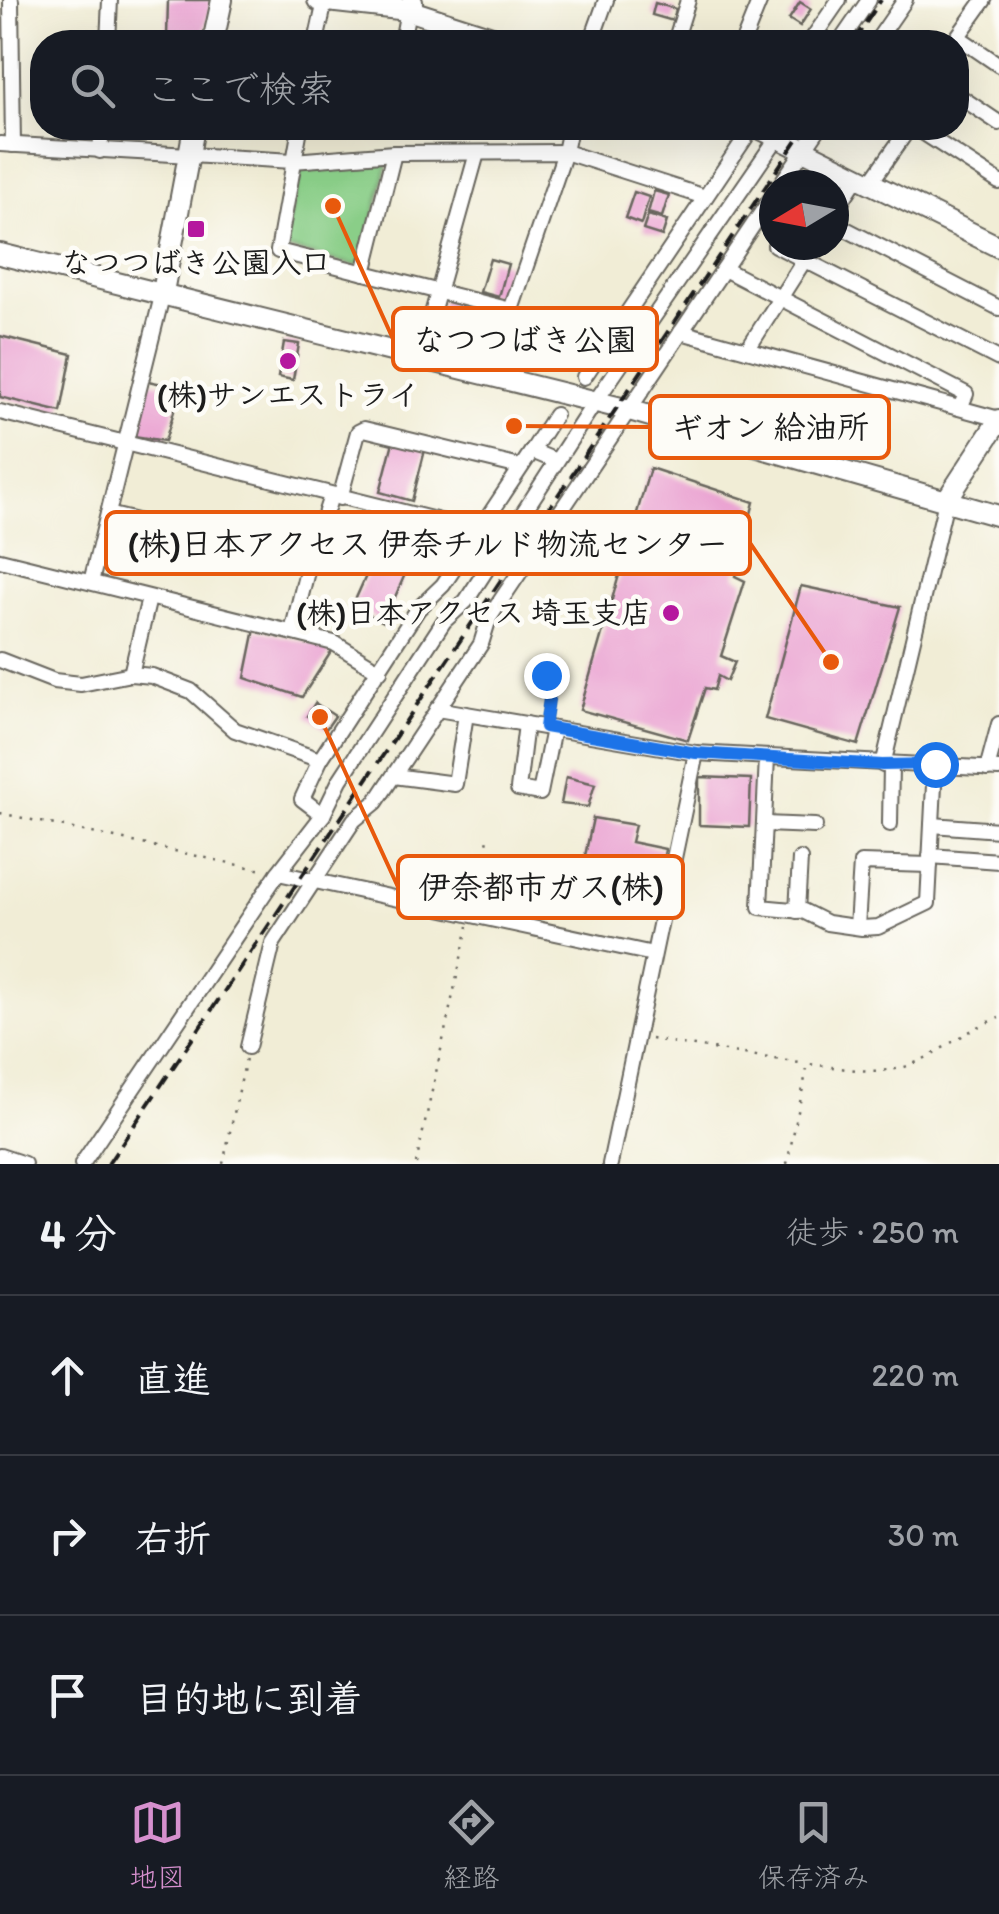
<!DOCTYPE html>
<html lang="ja">
<head>
<meta charset="utf-8">
<style>
  :root { --surface:#171b24; --page:#20242c; --text:#f1f3f6; --muted:#9ea1a6; --line:#363941; --accent:#d690ce }
  body { margin:0; font-family:Itim,"Klee One",sans-serif; background:var(--page); color:var(--text) }
  .compass { position:absolute; left:759px; top:170px; width:90px; height:90px; border-radius:50%; background:var(--surface); box-shadow:0 10px 40px #0002; rotate:260deg }
  .stop { position:absolute; width:30px; height:30px; margin:-22px; border:8px solid #1a73e8; border-radius:50%; background:#fff }
  .stop.end { background:#1a73e8; border-color:#fff; box-shadow:0 2px 10px #0008 }
  .list { margin:0; padding:0; list-style:none }
  h2 { display:flex; justify-content:space-between; align-items:center; height:130px; margin:0; padding:0 40px; font-size:42px }
  h2 small { font-size:32px; font-weight:400; color:var(--muted) }
  .list li { display:grid; grid-template-columns:65px 1fr auto; gap:30px; align-items:center; box-sizing:border-box; height:160px; padding:0 40px; border-top:2px solid var(--line) }
  .list b { display:block; font-size:38px; white-space:nowrap }
  .list em { font-size:32px; font-style:normal; color:var(--muted) }
  .icon { flex:none; width:55px; height:55px; fill:none; stroke:currentColor; stroke-width:2; stroke-linecap:round; stroke-linejoin:round }
  .map { position:relative; flex:none; width:999px; height:1164px; overflow:hidden }
  .search { position:absolute; background:var(--surface); box-shadow:0 10px 40px #0002; left:30px; right:30px; top:30px; height:110px; display:flex; align-items:center; gap:25px; box-sizing:border-box; padding:0 35px; border-radius:40px; color:var(--muted); font-size:38px }
  .sheet { height:610px; background:var(--surface) }
  nav { display:flex; justify-content:space-around; align-items:center; box-sizing:border-box; height:140px; border-top:2px solid var(--line); background:var(--surface); font-size:28px; color:var(--muted) }
  nav a { display:grid; justify-items:center; gap:5px }
  nav .on { color:var(--accent) }
  .map>svg:first-child { display:block }
  .green { fill:#8ace88; stroke:#537552; stroke-width:2.5 }
  .building { fill:#eaa2d1 }
  .lines { fill:none; stroke-linecap:round; stroke-linejoin:round }
  .lane-casing { stroke:#67655d; stroke-width:11 }
  .street-casing { stroke:#67655d; stroke-width:18 }
  .secondary-casing { stroke:#67655d; stroke-width:24 }
  .path { stroke:#67655d; stroke-width:2.5; stroke-dasharray:2.5 8; stroke-linecap:butt }
  .lane { stroke:#fff; stroke-width:8 }
  .street { stroke:#fff; stroke-width:14 }
  .secondary { stroke:#fff; stroke-width:20 }
  .rail { stroke:#1c1c1c; stroke-width:4; stroke-dasharray:15 8; stroke-linecap:butt }
  .route { stroke:#1a73e8; stroke-width:12 }
  .poi-dot { fill:#b5179e; stroke:#fdfcf7; stroke-width:4 }
  .labels { text-anchor:middle; stroke-width:9; stroke-linejoin:round; paint-order:stroke }
  .poi-label { font-size:30px; font-weight:bold; fill:#1c1c1c; stroke:#fdfcf7 }
  .leader { fill:none; stroke:#e8590c; stroke-width:4 }
  .callout-dot { fill:#e8590c; stroke:#fdfcf7; stroke-width:4 }
  .callout { fill:#fdfcf7; stroke:#e8590c; stroke-width:4 }
  .callout-label { font-size:32px; text-anchor:middle; font-weight:bold; fill:#1c1c1c }
</style>
</head>
<body>
<div class="map">
<svg width="999" height="1164" viewBox="0 0 999 1164">
  <rect width="100%" height="100%" fill="#fdfcf7"/>
  <filter id="ink" filterUnits="userSpaceOnUse"><feTurbulence type="fractalNoise" baseFrequency=".01" numOctaves="2"/><feDisplacementMap in="SourceGraphic" scale="20" xChannelSelector="R" yChannelSelector="G"/><feConvolveMatrix kernelMatrix="1 2 1 2 8 2 1 2 1" color-interpolation-filters="sRGB"/></filter>
  <filter id="wash" filterUnits="userSpaceOnUse"><feTurbulence type="fractalNoise" baseFrequency=".0048" numOctaves="4" result="noise"/><feDisplacementMap in="SourceGraphic" scale="40" xChannelSelector="R" yChannelSelector="G"/><feGaussianBlur stdDeviation="2.25" result="paint"/><feColorMatrix in="noise" values="0 0 0 0 0 0 0 0 0 0 0 0 0 0 0 0 0 1.4 0 .05"/><feComposite in="paint" operator="in"/></filter>
  <g filter="url(#wash)">
    <rect width="100%" height="100%" fill="#f1edd6"/>
    <!-- green -->
    <polygon class="green" points="384,162 388,165 362,263 355,266 286,249 282,243 301,165"/>
    <g id="blocks">
      <!-- building -->
      <g class="building">
        <polygon points="168,0 212,0 202,42 167,37"/>
        <polygon points="800,2 811,9 800,26 789,19"/>
        <polygon points="655,3 676,9 673,21 652,15"/>
        <polygon points="654,191 669,195 662,217 648,213"/>
        <polygon points="634,192 649,197 641,224 625,218"/>
        <polygon points="648,215 667,221 662,236 643,230"/>
        <polygon points="490,259 508,264 499,297 480,292"/>
        <polygon points="443,300 503,316 490,359 429,343"/>
        <polygon points="0,336 72,354 61,412 0,397"/>
        <polygon points="284,342 299,344 293,380 278,377"/>
        <polygon points="148,381 181,388 165,441 134,436"/>
        <polygon points="393,442 425,450 412,501 380,492"/>
        <polygon points="650,468 754,502 735,576 745,581 721,656 735,662 727,681 718,676 714,690 705,688 688,740 580,710"/>
        <polygon points="374,558 406,572 384,622 352,607"/>
        <polygon points="801,586 900,607 858,745 765,719"/>
        <polygon points="255,629 333,649 302,697 245,678"/>
        <polygon points="315,703 335,716 326,729 307,716"/>
        <polygon points="566,777 595,784 588,807 561,804"/>
        <polygon points="699,777 751,779 749,827 699,825"/>
        <polygon points="593,818 635,825 631,842 665,849 659,885 624,881 585,856"/>
      </g>
    </g>
  </g>
  <g filter="url(#ink)">
    <use href="#blocks" fill-opacity="0" stroke="#67655d" stroke-width="2.5"/>
    <g class="lines">
      <defs>
        <polyline id="lane" points="545,727 551,685 546,675"/>
        <g id="street">
          <polyline points="11,0 13,145"/>
          <polyline points="958,37 999,65"/>
          <polyline points="108,42 110,0"/>
          <polyline points="316,42 325,1"/>
          <polyline points="402,42 408,10"/>
          <polyline points="591,42 606,0"/>
          <polyline points="675,42 688,0"/>
          <polyline points="743,42 760,0"/>
          <polyline points="810,42 839,0"/>
          <polyline points="840,42 869,0"/>
          <polyline points="876,42 905,0"/>
          <polyline points="954,42 984,0"/>
          <polyline points="956,94 999,123"/>
          <polyline points="300,128 278,251 511,310 565,152 570,128"/>
          <polyline points="916,128 999,182"/>
          <polyline points="0,144 293,161 394,153 565,152 705,197"/>
          <polyline points="100,151 102,128"/>
          <polyline points="871,182 909,128"/>
          <polyline points="780,185 819,128"/>
          <polyline points="834,213 858,176"/>
          <polyline points="834,223 999,308"/>
          <polyline points="775,245 999,359"/>
          <polyline points="724,269 966,394 960,408"/>
          <polyline points="364,273 394,153"/>
          <polyline points="681,332 999,419"/>
          <polyline points="747,350 814,245"/>
          <polyline points="420,357 477,153"/>
          <polyline points="584,377 752,128"/>
          <polyline points="0,412 480,531"/>
          <polyline points="532,451 555,415"/>
          <polyline points="340,498 358,432 364,429 520,467"/>
          <polyline points="108,514 309,563"/>
          <polyline points="0,560 334,643 380,671"/>
          <polyline points="91,582 163,292"/>
          <polyline points="292,632 309,563 331,496"/>
          <polyline points="0,660 54,681 81,684 131,674 152,676 191,691 235,730 320,760"/>
          <polyline points="131,674 149,598"/>
          <polyline points="437,709 696,753 999,769"/>
          <polyline points="526,724 518,789 540,793 553,729"/>
          <polyline points="767,757 760,907 803,911 827,923 862,928 878,927 928,903 935,765"/>
          <polyline points="883,765 946,501"/>
          <polyline points="987,769 999,724"/>
          <polyline points="394,776 455,784 466,714"/>
          <polyline points="323,815 302,799 320,760 418,609 443,585 532,451 556,461"/>
          <polyline points="764,824 815,826"/>
          <polyline points="890,824 891,765"/>
          <polyline points="932,825 999,830"/>
          <polyline points="930,856 999,861"/>
          <polyline points="278,873 653,954"/>
          <polyline points="797,911 800,859"/>
          <polyline points="857,927 861,863 930,865"/>
          <polyline points="248,1047 273,943 354,820 376,802 481,644 489,618 774,194"/>
          <polyline points="0,1156 24,1164"/>
          <polyline points="82,1164 278,873 323,815 340,780 444,621 466,601 595,402 784,128"/>
          <polyline points="610,1164 696,753"/>
        </g>
        <g id="secondary">
          <polyline points="318,0 408,10 412,2"/>
          <polyline points="408,10 507,42"/>
          <polyline points="213,42 222,0"/>
          <polyline points="759,128 999,247"/>
          <polyline points="0,254 629,410 999,516"/>
          <polyline points="163,292 194,128"/>
          <polyline points="946,501 999,420"/>
        </g>
      </defs>
      <!-- lane casing -->
      <use href="#lane" class="lane-casing"/>
      <!-- street casing -->
      <use href="#street" class="street-casing"/>
      <!-- secondary casing -->
      <use href="#secondary" class="secondary-casing"/>
      <!-- path -->
      <g class="path">
        <polyline points="0,813 262,870"/>
        <polyline points="473,904 488,839"/>
        <polyline points="651,1039 806,1064"/>
        <polyline points="223,1164 246,1058"/>
        <polyline points="416,1164 468,926"/>
        <path d="M 787,1164 L 808,1064 C 838,1067 871,1075 901,1068 C 934,1059 965,1029 999,1018"/>
      </g>
      <!-- lane -->
      <use href="#lane" class="lane"/>
      <!-- street -->
      <use href="#street" class="street"/>
      <!-- secondary -->
      <use href="#secondary" class="secondary"/>
      <!-- rail -->
      <g class="rail">
        <polyline points="853,42 881,0"/>
        <polyline points="108,1164 805,128"/>
      </g>
    </g>
  </g>
  <g class="lines" filter="url(#ink)">
    <!-- route -->
    <polyline class="route" points="546,675 551,685 545,727 696,753 882,765 935,764"/>
  </g>
  <!-- markers -->
  <g class="poi-dot">
    <rect x="186" y="219" width="20" height="20" rx="5"/>
    <circle cx="288" cy="361" r="10"/>
    <circle cx="671" cy="613" r="10"/>
  </g>
  <g class="labels">
    <!-- poi labels -->
    <g class="poi-label">
      <text x="196" y="273">なつつばき公園入口</text>
      <text x="288" y="405">(株)サンエストライ</text>
      <text x="651" y="623" text-anchor="end">(株)日本アクセス 埼玉支店</text>
    </g>
  </g>
  <!-- callouts -->
  <path class="leader" d="M333 206L393 339M514 426L650 427M831 662L750 543M320 717L398 887"/>
  <g class="callout-dot">
    <circle cx="333" cy="206" r="10"/>
    <circle cx="514" cy="426" r="10"/>
    <circle cx="831" cy="662" r="10"/>
    <circle cx="320" cy="717" r="10"/>
  </g>
  <g class="callout">
    <rect x="393" y="308" width="264" height="62" rx="10"/>
    <rect x="650" y="396" width="239" height="62" rx="10"/>
    <rect x="106" y="512" width="644" height="62" rx="10"/>
    <rect x="398" y="856" width="285" height="62" rx="10"/>
  </g>
  <g class="callout-label">
    <text x="525" y="351">なつつばき公園</text>
    <text x="770" y="438">ギオン 給油所</text>
    <text x="428" y="555">(株)日本アクセス 伊奈チルド物流センター</text>
    <text x="541" y="898">伊奈都市ガス(株)</text>
  </g>
</svg>
<svg class="compass" viewBox="-18 -18 36 36"><path d="M0-13l5 13h-10z" fill="#e53935"/><path d="M0 13l5-13h-10z" fill="#9ea1a6"/></svg>
<div class="stop" style="left:935px;top:764px"></div>
<div class="stop end" style="left:546px;top:675px"></div>
<div class="search"><svg class="icon" aria-label="search" viewBox="0 0 24 24"><circle cx="10" cy="10" r="6"/><path d="M15 15l6 6"/></svg>ここで検索</div>
</div>
<section class="sheet">
<h2>4 分<small>徒歩 · 250 m</small></h2>
<ul class="list">
<li><svg class="icon" aria-label="ahead" viewBox="0 0 24 24"><path d="M12 20V5M6 11l6-6 6 6"/></svg><div><b>直進</b></div><em>220 m</em></li>
<li><svg class="icon" aria-label="right" viewBox="0 0 24 24"><path d="M7 20v-9h11M14 6l5 5-5 5"/></svg><div><b>右折</b></div><em>30 m</em></li>
<li><svg class="icon" aria-label="arrive" viewBox="0 0 24 24"><path d="M6 21V4h12l-3 4 3 4H6"/></svg><div><b>目的地に到着</b></div></li>
</ul>
</section>
<nav>
<a class="on"><svg class="icon" aria-label="map" viewBox="0 0 24 24"><path d="M3 6l6-2 6 2 6-2v14l-6 2-6-2-6 2zM9 4v14M15 6v14"/></svg>地図</a>
<a><svg class="icon" aria-label="directions" viewBox="0 0 24 24"><path d="M12 3l9 9-9 9-9-9zM9 14v-3h6M13 9l2 2-2 2"/></svg>経路</a>
<a><svg class="icon" aria-label="saved" viewBox="0 0 24 24"><path d="M7 4h10v16l-5-4-5 4z"/></svg>保存済み</a>
</nav>
</body>
</html>
